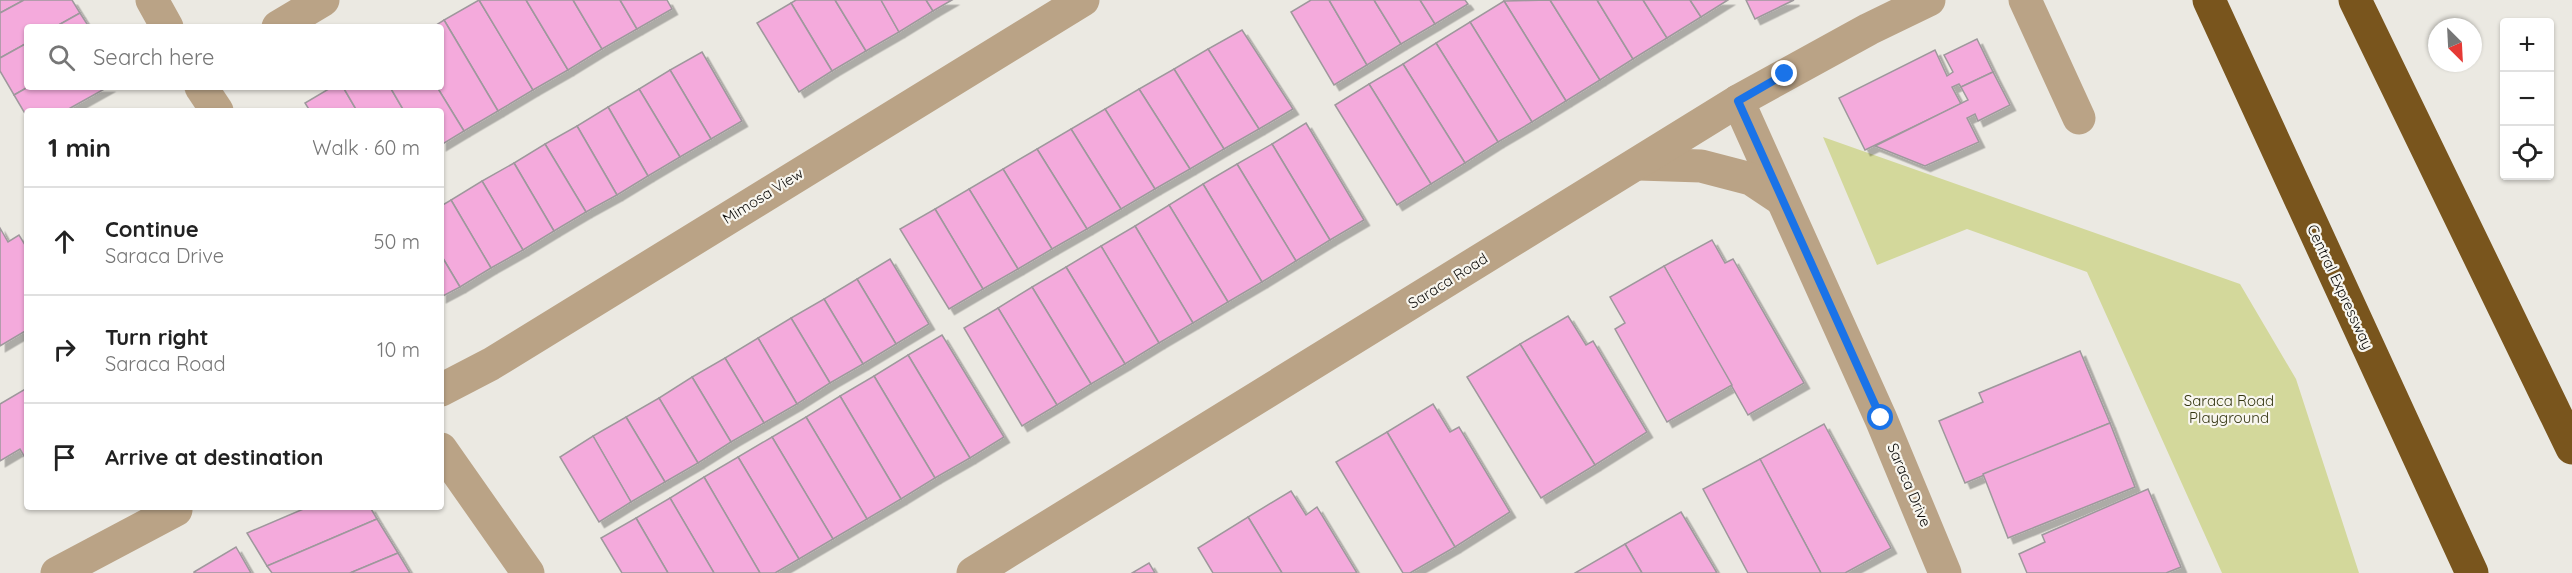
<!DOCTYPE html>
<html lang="en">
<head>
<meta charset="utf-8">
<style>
  :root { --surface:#fff; --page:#f2f2f2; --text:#222; --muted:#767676; --line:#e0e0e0 }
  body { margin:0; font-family:Quicksand,sans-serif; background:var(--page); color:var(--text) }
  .controls { position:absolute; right:18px; top:18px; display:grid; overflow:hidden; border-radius:6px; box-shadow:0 2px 4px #0004 }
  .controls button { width:54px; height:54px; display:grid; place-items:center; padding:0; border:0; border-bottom:2px solid var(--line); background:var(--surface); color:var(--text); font:30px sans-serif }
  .compass { position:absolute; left:2428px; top:18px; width:54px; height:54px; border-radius:50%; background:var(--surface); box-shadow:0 2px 4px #0004; rotate:156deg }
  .stop { position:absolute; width:18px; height:18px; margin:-14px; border:4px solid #1a73e8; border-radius:50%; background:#fff }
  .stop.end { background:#1a73e8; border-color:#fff; box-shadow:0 2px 6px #0008 }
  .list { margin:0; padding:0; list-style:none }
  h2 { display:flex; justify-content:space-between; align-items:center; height:78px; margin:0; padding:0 24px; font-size:26px }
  h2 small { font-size:20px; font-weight:400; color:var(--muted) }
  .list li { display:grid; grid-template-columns:39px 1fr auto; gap:18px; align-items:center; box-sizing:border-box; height:108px; padding:0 24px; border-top:2px solid var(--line) }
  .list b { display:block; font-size:22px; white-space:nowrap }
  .list p { margin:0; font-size:20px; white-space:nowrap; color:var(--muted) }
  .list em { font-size:20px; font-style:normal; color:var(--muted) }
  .icon { flex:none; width:33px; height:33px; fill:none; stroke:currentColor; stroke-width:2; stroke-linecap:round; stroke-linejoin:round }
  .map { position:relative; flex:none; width:2572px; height:573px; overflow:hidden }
  .search { position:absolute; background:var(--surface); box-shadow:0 2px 4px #0004; left:24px; top:24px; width:420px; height:66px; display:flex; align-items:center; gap:15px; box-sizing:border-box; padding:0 21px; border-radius:6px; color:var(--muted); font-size:22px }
  .panel { position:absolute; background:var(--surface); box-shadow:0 2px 4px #0004; left:24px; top:108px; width:420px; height:402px; border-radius:6px }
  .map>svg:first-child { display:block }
  .green { fill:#d3d89b }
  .building { fill:#f4aadc; stroke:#9e989c; stroke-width:1.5; filter:url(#shadow) }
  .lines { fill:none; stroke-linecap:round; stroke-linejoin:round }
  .street { stroke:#baa386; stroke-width:33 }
  .highway { stroke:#79551d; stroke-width:33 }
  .route { stroke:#1a73e8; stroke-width:8 }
  .labels { text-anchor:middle; stroke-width:4.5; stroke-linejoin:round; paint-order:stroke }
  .street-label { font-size:15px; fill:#0e0d0b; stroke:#f8f6ef }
  .park-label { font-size:15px; fill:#333511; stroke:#f8f6ef }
</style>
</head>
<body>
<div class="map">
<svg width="2572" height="573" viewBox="0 0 2572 573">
  <defs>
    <filter id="shadow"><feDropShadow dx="5.5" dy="5.5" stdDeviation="0" flood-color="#0004"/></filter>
  </defs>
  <rect width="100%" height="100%" fill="#ebe9e2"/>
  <!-- green -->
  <polygon class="green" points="1823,137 2240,284 2296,379 2359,573 2222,573 2087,272 1967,229 1877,265"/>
  <!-- building -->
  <g class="building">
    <polygon points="0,0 24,0 0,13"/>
    <polygon points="24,0 72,0 80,13 55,27 27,27 27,43 0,58 0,13"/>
    <polygon points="479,0 533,90 498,111 444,20"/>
    <polygon points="479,0 526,0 568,70 533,90"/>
    <polygon points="526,0 573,0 602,49 568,70"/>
    <polygon points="573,0 620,0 637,29 602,49"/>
    <polygon points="620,0 667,0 672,9 637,29"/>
    <polygon points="796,0 835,0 866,51 832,71 791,3"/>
    <polygon points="835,0 881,0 899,32 866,51"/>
    <polygon points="881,0 926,0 933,11 899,32"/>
    <polygon points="926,0 952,0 933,11"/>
    <polygon points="1311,0 1329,0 1367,65 1334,85 1291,12"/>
    <polygon points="1329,0 1374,0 1401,44 1367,65"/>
    <polygon points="1374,0 1420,0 1435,24 1401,44"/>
    <polygon points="1420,0 1465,0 1468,4 1435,24"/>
    <polygon points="1550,0 1600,80 1566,101 1504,1"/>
    <polygon points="1550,0 1597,0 1633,59 1600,80"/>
    <polygon points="1597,0 1643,0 1667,38 1633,59"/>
    <polygon points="1643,0 1690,0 1701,17 1667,38"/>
    <polygon points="1690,0 1728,0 1701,17"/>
    <polygon points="1746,0 1794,0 1755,19"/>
    <polygon points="1504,1 1566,101 1532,122 1470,22"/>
    <polygon points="791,3 832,71 799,92 757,23"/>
    <polygon points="80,13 89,27 55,27"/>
    <polygon points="444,20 498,111 464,131 437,87 441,87 441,27 433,27"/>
    <polygon points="1470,22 1532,122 1498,142 1436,43"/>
    <polygon points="1242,30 1293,109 1259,129 1208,49"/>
    <polygon points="1977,39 1993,72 1961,87 1959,84 1952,87 1961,104 1865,150 1839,98 1935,50 1947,76 1953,72 1944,55"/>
    <polygon points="27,43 28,87 14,95 0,71 0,58"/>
    <polygon points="1436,43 1498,142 1465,163 1403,64"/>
    <polygon points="1208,49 1259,129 1224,149 1174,69"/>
    <polygon points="702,52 742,121 711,139 670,70"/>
    <polygon points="1403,64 1465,163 1431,184 1369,84"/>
    <polygon points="1174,69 1224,149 1190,169 1139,89"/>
    <polygon points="670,70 711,139 680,157 639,89"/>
    <polygon points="1993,72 2010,105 1978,121 1975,114 1967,118 1979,142 1925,166 1875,146 1968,100 1961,87"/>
    <polygon points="1369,84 1431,184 1397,205 1335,105"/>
    <polygon points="28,87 108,87 65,111 27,111 27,117 14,95"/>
    <polygon points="332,87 343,87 357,111 310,111 305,103"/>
    <polygon points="343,87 390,87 404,111 357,111"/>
    <polygon points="390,87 437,87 464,131 441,145 441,111 404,111"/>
    <polygon points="639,89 680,157 648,176 608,107"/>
    <polygon points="1139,89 1190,169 1155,189 1105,109"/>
    <polygon points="608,107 648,176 617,195 577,126"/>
    <polygon points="1105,109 1155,189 1121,209 1071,129"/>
    <polygon points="1306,123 1364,220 1330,240 1272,144"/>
    <polygon points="577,126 617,195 586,212 545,144"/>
    <polygon points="1071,129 1121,209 1087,229 1037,149"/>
    <polygon points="545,144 586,212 554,231 514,163"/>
    <polygon points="1272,144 1330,240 1296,261 1237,164"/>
    <polygon points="1037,149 1087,229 1052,249 1003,169"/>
    <polygon points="514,163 554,231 523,250 482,181"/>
    <polygon points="1237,164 1296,261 1262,282 1203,184"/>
    <polygon points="1003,169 1052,249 1018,269 969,189"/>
    <polygon points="482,181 523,250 491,268 451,200"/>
    <polygon points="1203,184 1262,282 1228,302 1169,205"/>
    <polygon points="969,189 1018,269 983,289 935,209"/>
    <polygon points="451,200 491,268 460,287 441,255 441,206"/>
    <polygon points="1169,205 1228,302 1193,323 1135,226"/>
    <polygon points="935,209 983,289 949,309 900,229"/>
    <polygon points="1135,226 1193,323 1159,343 1101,246"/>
    <polygon points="0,228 8,242 19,235 27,248 27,330 0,346"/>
    <polygon points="1712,240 1725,263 1733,259 1804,383 1748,415 1664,266"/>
    <polygon points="1101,246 1159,343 1125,364 1066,267"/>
    <polygon points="441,255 460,287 441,297"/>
    <polygon points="890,259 929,324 896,344 857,279"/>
    <polygon points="1664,266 1732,385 1667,422 1615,329 1625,323 1610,297"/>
    <polygon points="1066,267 1125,364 1091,384 1032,287"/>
    <polygon points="857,279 896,344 863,364 824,299"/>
    <polygon points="1032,287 1091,384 1057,405 998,308"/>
    <polygon points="824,299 863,364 830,383 791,318"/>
    <polygon points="998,308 1057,405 1022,426 964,328"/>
    <polygon points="1568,316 1586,345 1593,341 1647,432 1595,465 1520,344"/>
    <polygon points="791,318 830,383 797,404 758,338"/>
    <polygon points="942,335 1004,437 970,458 908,355"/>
    <polygon points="758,338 797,404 764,423 725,358"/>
    <polygon points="1520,344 1595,465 1541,498 1467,377"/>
    <polygon points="2080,351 2110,423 1965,483 1939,421 1983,402 1979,393"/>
    <polygon points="908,355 970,458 935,478 874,376"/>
    <polygon points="725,358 764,423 731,442 692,377"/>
    <polygon points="874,376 935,478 901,499 840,396"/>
    <polygon points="692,377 731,442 698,463 659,398"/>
    <polygon points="27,388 27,461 20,449 0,461 0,404"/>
    <polygon points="840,396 901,499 867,519 806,417"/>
    <polygon points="659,398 698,463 665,482 626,417"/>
    <polygon points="1433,404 1450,432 1459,427 1510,512 1455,547 1387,432"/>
    <polygon points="626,417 665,482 631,502 593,436"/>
    <polygon points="806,417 867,519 833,539 772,437"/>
    <polygon points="2110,423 2135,487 2008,538 1983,474"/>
    <polygon points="1824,424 1891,548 1845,573 1821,573 1760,459"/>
    <polygon points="1387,432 1455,547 1410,573 1403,573 1336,462"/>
    <polygon points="593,436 631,502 599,522 560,457"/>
    <polygon points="772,437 833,539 799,559 738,457"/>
    <polygon points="738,457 799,559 775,573 760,573 704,477"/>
    <polygon points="1760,459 1821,573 1748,573 1703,489"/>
    <polygon points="704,477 760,573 714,573 670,498"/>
    <polygon points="2148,489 2181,567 2166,573 2027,573 2019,554 2045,542 2042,535"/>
    <polygon points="1291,491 1306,515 1317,507 1357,573 1282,573 1248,517"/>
    <polygon points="670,498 714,573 668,573 636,518"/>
    <polygon points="308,507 370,507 377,519 267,566 247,533"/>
    <polygon points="1681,512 1717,573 1642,573 1625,544"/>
    <polygon points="1248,517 1282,573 1213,573 1198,548"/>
    <polygon points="636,518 668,573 622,573 601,538"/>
    <polygon points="377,519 398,553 350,573 272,573 267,566"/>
    <polygon points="1625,544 1642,573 1575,573"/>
    <polygon points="236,547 251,573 194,573 194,572"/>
    <polygon points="398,553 410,573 350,573"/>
    <polygon points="1149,563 1155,573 1132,573"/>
  </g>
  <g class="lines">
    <!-- street -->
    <g class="street">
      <polyline points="152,0 167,27"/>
      <polyline points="2025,0 2079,118"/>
      <polyline points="278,27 323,0"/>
      <polyline points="201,87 217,111"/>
      <polyline points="1738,101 1881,419 1945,573"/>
      <polyline points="1639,164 1701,166 1751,179 1781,199"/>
      <polyline points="441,390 491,364 1083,0"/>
      <polyline points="441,449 528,573"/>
      <polyline points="57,573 176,510"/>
      <polyline points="973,573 1738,101 1869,29 1929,0"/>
    </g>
    <!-- highway -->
    <g class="highway">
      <polyline points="2209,0 2472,573"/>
      <polyline points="2355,0 2572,448"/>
    </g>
  </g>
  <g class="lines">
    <!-- route -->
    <polyline class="route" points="1785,74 1738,101 1881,418"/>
  </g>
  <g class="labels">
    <!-- street labels -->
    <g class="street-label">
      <text transform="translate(763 196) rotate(-32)" y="5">Mimosa View</text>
      <text transform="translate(1448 281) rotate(-32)" y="5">Saraca Road</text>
      <text transform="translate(2340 287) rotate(65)" y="5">Central Expressway</text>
      <text transform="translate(1909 485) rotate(67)" y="5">Saraca Drive</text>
    </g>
    <!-- park labels -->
    <g class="park-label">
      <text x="2229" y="406">Saraca Road<tspan x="2229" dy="17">Playground</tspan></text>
    </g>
  </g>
</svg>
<div class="controls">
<button>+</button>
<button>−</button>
<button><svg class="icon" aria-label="locate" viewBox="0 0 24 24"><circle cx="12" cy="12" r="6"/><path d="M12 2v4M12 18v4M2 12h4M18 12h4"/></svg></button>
</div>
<svg class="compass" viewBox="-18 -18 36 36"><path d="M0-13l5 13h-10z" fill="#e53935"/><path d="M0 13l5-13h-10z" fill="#767676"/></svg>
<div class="stop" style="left:1881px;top:418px"></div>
<div class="stop end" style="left:1785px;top:74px"></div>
<div class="search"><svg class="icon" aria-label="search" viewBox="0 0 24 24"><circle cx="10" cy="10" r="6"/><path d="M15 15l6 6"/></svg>Search here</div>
<section class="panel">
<h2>1 min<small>Walk · 60 m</small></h2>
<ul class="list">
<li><svg class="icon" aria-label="ahead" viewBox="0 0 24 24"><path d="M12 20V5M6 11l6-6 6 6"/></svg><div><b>Continue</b><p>Saraca Drive</p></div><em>50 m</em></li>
<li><svg class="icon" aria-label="right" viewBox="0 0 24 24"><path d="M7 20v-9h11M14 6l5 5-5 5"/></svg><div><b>Turn right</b><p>Saraca Road</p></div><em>10 m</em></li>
<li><svg class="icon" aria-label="arrive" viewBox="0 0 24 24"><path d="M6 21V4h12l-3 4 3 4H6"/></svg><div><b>Arrive at destination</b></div></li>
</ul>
</section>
</div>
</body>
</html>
